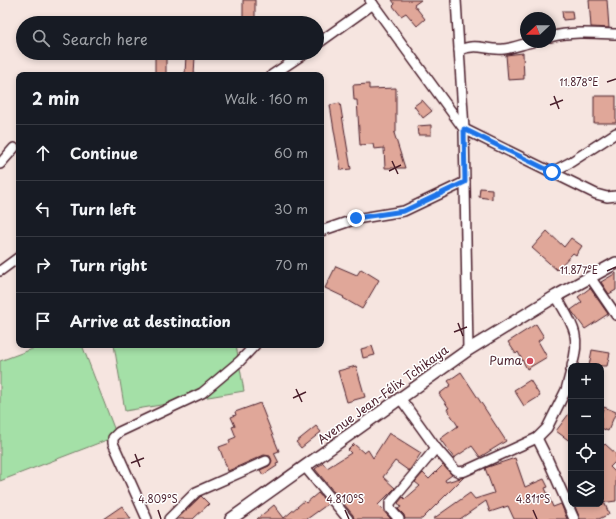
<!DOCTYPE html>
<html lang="en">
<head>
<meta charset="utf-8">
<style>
  :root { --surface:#171b24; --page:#20242c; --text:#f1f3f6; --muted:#9ea1a6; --line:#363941 }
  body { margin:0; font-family:"Playpen Sans",sans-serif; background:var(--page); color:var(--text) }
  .controls { position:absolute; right:12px; bottom:12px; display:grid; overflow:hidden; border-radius:8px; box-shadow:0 2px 6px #0003 }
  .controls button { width:36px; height:36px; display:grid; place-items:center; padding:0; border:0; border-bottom:1px solid var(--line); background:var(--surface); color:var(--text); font:20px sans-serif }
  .compass { position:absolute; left:520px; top:12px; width:36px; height:36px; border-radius:50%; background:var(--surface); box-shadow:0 2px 6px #0003; rotate:248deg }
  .stop { position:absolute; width:12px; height:12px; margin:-9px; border:3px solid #1a73e8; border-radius:50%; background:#fff }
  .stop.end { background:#1a73e8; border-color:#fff; box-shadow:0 1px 4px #0008 }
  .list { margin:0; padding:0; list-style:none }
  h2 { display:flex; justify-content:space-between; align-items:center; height:52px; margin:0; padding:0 16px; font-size:17px }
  h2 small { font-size:13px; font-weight:400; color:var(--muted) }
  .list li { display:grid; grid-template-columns:26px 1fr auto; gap:12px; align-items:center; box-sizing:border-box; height:56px; padding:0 16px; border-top:1px solid var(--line) }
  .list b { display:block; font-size:15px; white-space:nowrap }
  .list em { font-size:13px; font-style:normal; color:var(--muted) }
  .icon { flex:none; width:22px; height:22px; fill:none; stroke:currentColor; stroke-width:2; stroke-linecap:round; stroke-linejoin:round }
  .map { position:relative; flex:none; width:616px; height:519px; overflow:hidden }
  .search { position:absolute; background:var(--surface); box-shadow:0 2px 6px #0003; left:16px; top:16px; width:308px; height:44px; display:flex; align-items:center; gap:10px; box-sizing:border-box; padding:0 14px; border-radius:22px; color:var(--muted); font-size:15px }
  .panel { position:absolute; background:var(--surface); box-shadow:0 2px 6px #0003; left:16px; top:72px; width:308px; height:276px; border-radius:8px }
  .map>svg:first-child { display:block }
  .green { fill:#a4e0a7; stroke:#778069 }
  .building { fill:#e0a799; stroke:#4a1f2b }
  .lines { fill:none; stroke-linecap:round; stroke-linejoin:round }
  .minor-casing { stroke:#4a1f2b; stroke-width:12 }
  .tertiary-casing { stroke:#4a1f2b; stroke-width:14 }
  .minor { stroke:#fff; stroke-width:9 }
  .tertiary { stroke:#fff; stroke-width:11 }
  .route { stroke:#1a73e8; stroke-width:5 }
  .ticks { fill:none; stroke:#4a1f2b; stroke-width:1.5 }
  .poi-dot { fill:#d1495b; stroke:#fff; stroke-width:1.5 }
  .labels { text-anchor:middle; stroke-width:3; stroke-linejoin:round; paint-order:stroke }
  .poi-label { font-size:12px; fill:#4a1f2b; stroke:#fff; text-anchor:end }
  .street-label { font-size:12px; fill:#4a1f2b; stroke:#fff }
  .ticks-label { font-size:10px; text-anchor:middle; fill:#4a1f2b; stroke:#fff; stroke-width:3; stroke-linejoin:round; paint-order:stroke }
</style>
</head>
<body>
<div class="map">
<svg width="616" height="519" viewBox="0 0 616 519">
  <rect width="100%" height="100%" fill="#f6e5e0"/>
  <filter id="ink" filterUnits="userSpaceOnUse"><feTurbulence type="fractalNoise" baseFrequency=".025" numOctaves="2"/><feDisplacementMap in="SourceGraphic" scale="8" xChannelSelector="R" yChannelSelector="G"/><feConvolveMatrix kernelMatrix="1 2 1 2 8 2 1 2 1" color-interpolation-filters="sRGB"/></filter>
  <g filter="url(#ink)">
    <!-- green -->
    <g class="green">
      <polygon points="43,345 82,345 117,436 0,481 0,361"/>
      <polygon points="114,345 236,345 244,391 125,411"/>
    </g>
    <!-- building -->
    <g class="building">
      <rect x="243" y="0" width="12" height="23"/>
      <polygon points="392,0 421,0 414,5 425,19 417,26 406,13 401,16 393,6 395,4"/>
      <polygon points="589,0 607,0 609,28 591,27"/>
      <polygon points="562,11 572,11 573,19 563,20"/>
      <rect x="155" y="53" width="11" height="22"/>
      <polygon points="523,53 524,79 508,80 506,55"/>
      <polygon points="186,55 195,56 194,75 185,74"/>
      <polygon points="369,84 369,89 396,88 396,132 394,133 405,168 385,168 384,148 374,149 373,144 360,145 357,100 354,100 353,85"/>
      <rect x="594" y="96" width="22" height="27"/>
      <polygon points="422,100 432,111 423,118 414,106"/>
      <polygon points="340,103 347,146 351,169 341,170 334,130 330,105"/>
      <polygon points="431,125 431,135 418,135 417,126"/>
      <polygon points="480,188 492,189 492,199 479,197"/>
      <polygon points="547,231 564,247 571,238 582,246 576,255 573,253 557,270 532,248"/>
      <polygon points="336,266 357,275 361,269 379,280 362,309 343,298 344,297 325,288"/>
      <polygon points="616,273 616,290 609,294 601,282"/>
      <polygon points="590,288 608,314 585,329 571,310 582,302 578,297"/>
      <polygon points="536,324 544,337 538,341 547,357 527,369 518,352 516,354 508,342"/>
      <polygon points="372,346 375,355 363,358 361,349"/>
      <polygon points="592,350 610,353 607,366 589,366"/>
      <polygon points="356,366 365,397 347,402 338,371"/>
      <polygon points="461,372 506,441 480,457 472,446 454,458 440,439 458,426 447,409 449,408 439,394 451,385 448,381"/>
      <polygon points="530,380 540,396 524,406 514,390"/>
      <polygon points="260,403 279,451 274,453 279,463 276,464 277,466 263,475 260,470 269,466 272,461 270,456 264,455 228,471 219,447 230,443 229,440 236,437 232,427 235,426 231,417 236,415 235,412"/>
      <polygon points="604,407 616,412 608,431 601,428 601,414"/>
      <polygon points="571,411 571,442 556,431"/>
      <polygon points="316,426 321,432 301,448 296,442"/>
      <polygon points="389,433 421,453 409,471 395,461 383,477 395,488 378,505 391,519 354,519 353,515 315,469 323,463 327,468 351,453 348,450 354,444 364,453 368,450 373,458"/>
      <polygon points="605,444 616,454 616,461 610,467 616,473 616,501 601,503 601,448"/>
      <polygon points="515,458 525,487 544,479 548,487 545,488 553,507 561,504 567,519 514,519 508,506 490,512 486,501 460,519 433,519 470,493 475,499 494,493 485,468"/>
      <polygon points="443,465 452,475 445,480 446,482 464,477 422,519 405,519 404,515 398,509 401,507 398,503 403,497 405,499 420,486 415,482 423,473 429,479"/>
      <polygon points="318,493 328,504 307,519 257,519 274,505 284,518 304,501 306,503"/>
      <polygon points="201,496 209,504 193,519 177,519"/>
      <polygon points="574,504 605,504 609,514 599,519 580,519"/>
      <polygon points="122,506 131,519 103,519"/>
    </g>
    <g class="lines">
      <defs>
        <g id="minor">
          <polyline points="370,0 464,129 596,194 607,197 616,196"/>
          <polyline points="456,0 464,129 468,350"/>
          <path d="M 550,37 C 571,31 594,33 616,34"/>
          <polyline points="317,44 373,4"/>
          <path d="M 459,50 C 480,42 485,51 504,49 C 513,48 523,44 532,42"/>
          <polyline points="272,75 305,53"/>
          <polyline points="0,164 14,148"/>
          <polyline points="552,172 571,162 616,133"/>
          <polyline points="321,231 356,219 404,211 465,182"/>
          <polyline points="0,271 19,257"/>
          <polyline points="590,277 616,315"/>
          <path d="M 556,296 C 571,323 582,333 572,366"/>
          <polyline points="400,398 436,448 455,470 459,472 465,471 537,438 547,428 566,390 571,371"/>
          <polyline points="537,438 548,460 574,519"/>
          <polyline points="305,467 348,519"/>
          <polyline points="147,519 113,443 113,438 119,432 202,393 240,361 255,345"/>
          <polyline points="169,519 196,492 266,461"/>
          <polyline points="399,519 390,509 390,503 436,448"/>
        </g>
        <polyline id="tertiary" points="231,519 468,350 556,296 616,263"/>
      </defs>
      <!-- minor casing -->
      <use href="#minor" class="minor-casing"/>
      <!-- tertiary casing -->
      <use href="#tertiary" class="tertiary-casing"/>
      <!-- minor -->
      <use href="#minor" class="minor"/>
      <!-- tertiary -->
      <use href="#tertiary" class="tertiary"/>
    </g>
  </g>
  <g class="lines" filter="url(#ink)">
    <!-- route -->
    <polyline class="route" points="356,218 404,211 465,182 464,129 552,172"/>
  </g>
  <!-- ticks -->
  <path class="ticks" d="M 607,82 L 616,79M 554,96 L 559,109M 550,105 L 563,100M 392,161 L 398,174M 389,171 L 401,165M 607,271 L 616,267M 458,323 L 463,336M 454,332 L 467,327M 296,389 L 302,402M 293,398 L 306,392M 135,454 L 140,467M 131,463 L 144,458M 158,510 L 161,519M 345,510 L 349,519M 533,510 L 537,519"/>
  <!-- markers -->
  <circle class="poi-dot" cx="530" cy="361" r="4"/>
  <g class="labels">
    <!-- poi labels -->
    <g class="poi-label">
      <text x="522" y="365">Puma</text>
    </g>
    <!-- street labels -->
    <g class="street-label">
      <text transform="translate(383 395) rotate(-36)" y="4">Avenue Jean-Félix Tchikaya</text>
    </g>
  </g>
  <g class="ticks-label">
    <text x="579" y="86">11.878°E</text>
    <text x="579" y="274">11.877°E</text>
    <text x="158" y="503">4.809°S</text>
    <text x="345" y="503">4.810°S</text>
    <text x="533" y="503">4.811°S</text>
  </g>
</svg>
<div class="controls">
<button>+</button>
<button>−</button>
<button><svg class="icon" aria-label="locate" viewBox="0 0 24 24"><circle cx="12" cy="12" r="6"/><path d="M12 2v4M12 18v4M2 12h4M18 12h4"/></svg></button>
<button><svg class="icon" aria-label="layers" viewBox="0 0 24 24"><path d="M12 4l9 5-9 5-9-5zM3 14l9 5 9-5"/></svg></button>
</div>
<svg class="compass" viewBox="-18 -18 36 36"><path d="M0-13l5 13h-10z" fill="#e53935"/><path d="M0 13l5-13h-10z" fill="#9ea1a6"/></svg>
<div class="stop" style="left:552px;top:172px"></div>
<div class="stop end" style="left:356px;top:218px"></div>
<div class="search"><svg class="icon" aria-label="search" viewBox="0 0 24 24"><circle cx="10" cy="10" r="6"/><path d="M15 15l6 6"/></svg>Search here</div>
<section class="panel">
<h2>2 min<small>Walk · 160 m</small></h2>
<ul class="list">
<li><svg class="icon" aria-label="ahead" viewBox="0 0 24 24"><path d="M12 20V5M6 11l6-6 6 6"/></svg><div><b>Continue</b></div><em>60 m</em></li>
<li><svg class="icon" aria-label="left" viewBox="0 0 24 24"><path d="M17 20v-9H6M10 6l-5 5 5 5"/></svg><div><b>Turn left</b></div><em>30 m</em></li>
<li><svg class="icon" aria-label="right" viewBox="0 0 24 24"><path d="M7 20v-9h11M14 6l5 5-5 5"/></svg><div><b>Turn right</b></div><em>70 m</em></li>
<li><svg class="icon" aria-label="arrive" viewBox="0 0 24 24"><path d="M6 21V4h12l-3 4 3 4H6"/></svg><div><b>Arrive at destination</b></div></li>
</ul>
</section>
</div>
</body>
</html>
